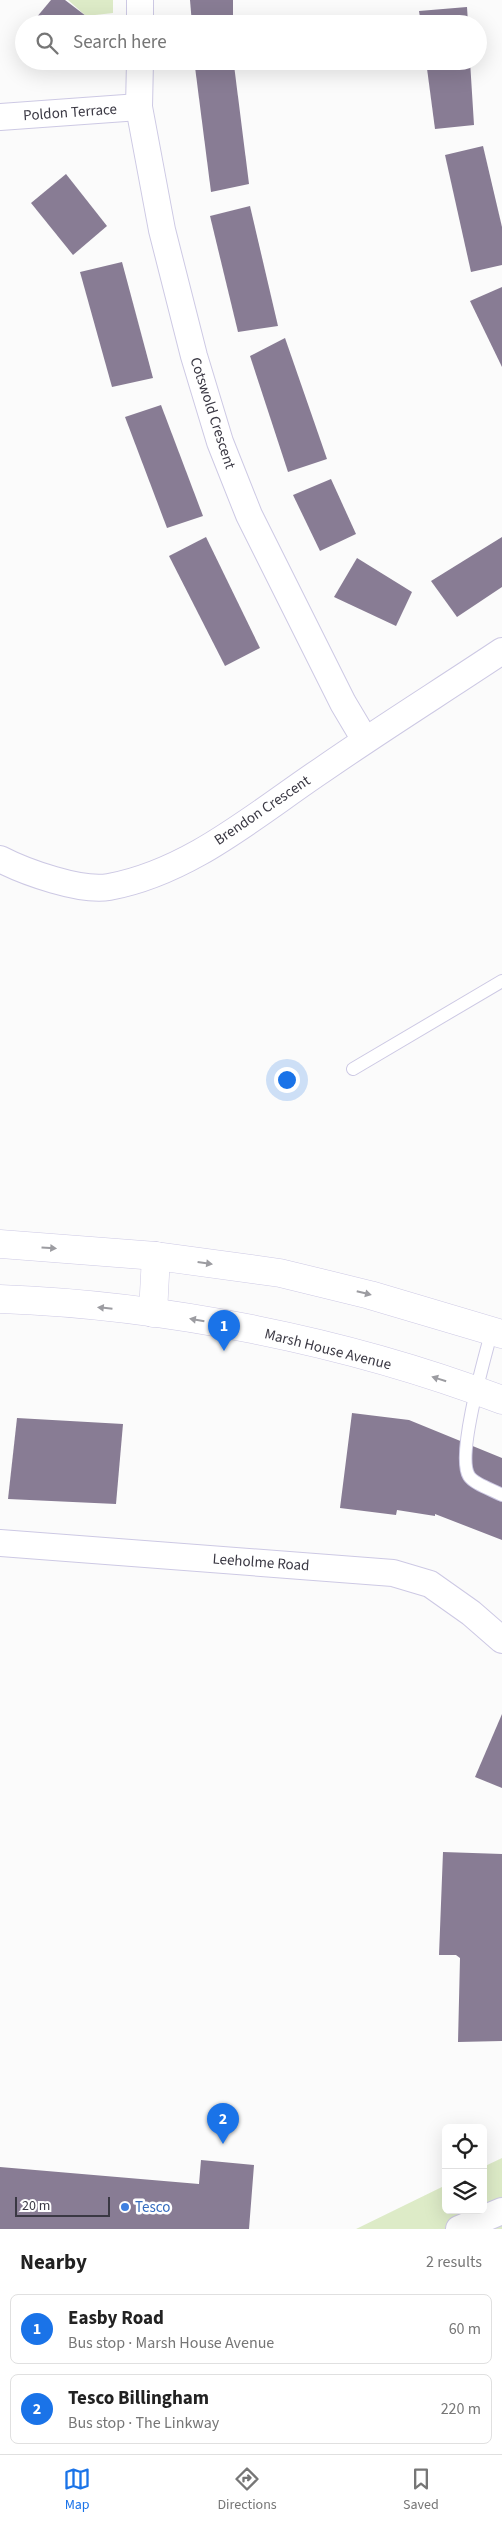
<!DOCTYPE html>
<html lang="en">
<head>
<meta charset="utf-8">
<style>
  :root { --surface:#fff; --page:#f6f6f6; --text:#222; --muted:#767676; --line:#e0e0e0; --accent:#1a73e8 }
  body { margin:0; font-family:"Source Sans 3",sans-serif; background:var(--page); color:var(--text) }
  .controls { position:absolute; right:15px; bottom:15px; display:grid; overflow:hidden; border-radius:8px; box-shadow:0 5px 20px #0002 }
  .controls button { width:45px; height:45px; display:grid; place-items:center; padding:0; border:0; border-bottom:1px solid var(--line); background:var(--surface); color:var(--text); font:25px sans-serif }
  .scale { position:absolute; left:15px; bottom:12px; width:95px; box-sizing:border-box; padding-left:5px; border:2px solid #3a3843; border-top:0; font-size:14px; line-height:18px; white-space:nowrap; color:#3a3843; -webkit-text-stroke:4px #fff; paint-order:stroke }
  .you { position:absolute; left:286px; top:1079px; width:18px; height:18px; margin:-12px; border:4px solid #fff; border-radius:50%; background:#1a73e8; box-shadow:0 0 0 8px #1a73e833 }
  .badge { display:grid; place-items:center; width:32px; height:32px; border-radius:50%; background:var(--accent); color:#fff; font-size:16px; font-weight:700 }
  .pin { position:absolute; translate:-50% -41px; filter:drop-shadow(0 1px 2px #0008) }
  .pin::after { content:''; position:absolute; top:26px; width:18px; height:15px; background:inherit; clip-path:polygon(0 0,100% 0,50% 100%) }
  .list { margin:0; padding:0; list-style:none }
  h2 { display:flex; justify-content:space-between; align-items:center; height:65px; margin:0; padding:0 20px; font-size:21px }
  h2 small { font-size:16px; font-weight:400; color:var(--muted) }
  .list li { display:grid; grid-template-columns:32px 1fr auto; gap:15px; align-items:center; box-sizing:border-box; height:70px; margin:0 10px 10px; padding:0 10px; border:1px solid var(--line); border-radius:8px }
  .list b { display:block; font-size:19px; white-space:nowrap }
  .list p { margin:0; font-size:16px; white-space:nowrap; color:var(--muted) }
  .list em { font-size:16px; font-style:normal; color:var(--muted) }
  .icon { flex:none; width:28px; height:28px; fill:none; stroke:currentColor; stroke-width:2; stroke-linecap:round; stroke-linejoin:round }
  .map { position:relative; flex:none; width:502px; height:2229px; overflow:hidden }
  .search { position:absolute; background:var(--surface); box-shadow:0 5px 20px #0002; left:15px; right:15px; top:15px; height:55px; display:flex; align-items:center; gap:12px; box-sizing:border-box; padding:0 18px; border-radius:28px; color:var(--muted); font-size:19px }
  .sheet { height:225px; background:var(--surface) }
  nav { display:flex; justify-content:space-around; align-items:center; box-sizing:border-box; height:70px; border-top:1px solid var(--line); background:var(--surface); font-size:14px; color:var(--muted) }
  nav a { display:grid; justify-items:center; gap:2px }
  nav .on { color:var(--accent) }
  .map>svg:first-child { display:block }
  .green { fill:#ddebc7 }
  .building { fill:#887c94 }
  .lines { fill:none; stroke-linecap:round; stroke-linejoin:round }
  .service-casing { stroke:#cdc9e4; stroke-width:14 }
  .minor-casing { stroke:#cdc9e4; stroke-width:28 }
  .tertiary-casing { stroke:#cdc9e4; stroke-width:29 }
  .service { stroke:#fff; stroke-width:12 }
  .minor { stroke:#fff; stroke-width:26 }
  .tertiary { stroke:#fff; stroke-width:28 }
  .oneway { fill:#9c9ca1 }
  .shop-dot { fill:#3f7fe0; stroke:#fff; stroke-width:2 }
  .labels { text-anchor:middle; stroke-width:5; stroke-linejoin:round; paint-order:stroke }
  .street-label { font-size:15px; fill:#3a3843; stroke:#fff }
  .shop-label { font-size:15px; fill:#366cbe; stroke:#fff; text-anchor:start }
</style>
</head>
<body>
<div class="map">
<svg width="502" height="2229" viewBox="0 0 502 2229">
  <rect width="100%" height="100%" fill="#fbfbfb"/>
  <!-- green -->
  <g class="green">
    <polygon points="68,0 113,0 113,13 86,16"/>
    <polygon points="502,2158 502,2229 356,2229 446,2185 446,2210 483,2210 483,2167"/>
  </g>
  <!-- building -->
  <g class="building">
    <polygon points="51,0 65,0 86,16 80,24 31,24"/>
    <polygon points="190,0 233,0 233,24 192,24"/>
    <polygon points="467,7 468,24 421,24 419,11"/>
    <polygon points="426,61 470,61 474,125 435,129"/>
    <polygon points="234,65 249,184 211,192 195,67"/>
    <polygon points="483,146 502,227 502,265 471,272 445,155"/>
    <polygon points="66,174 107,226 73,255 31,203"/>
    <polygon points="250,206 278,326 238,332 210,216"/>
    <polygon points="122,262 153,378 112,387 80,272"/>
    <polygon points="502,287 502,367 470,301"/>
    <polygon points="285,338 327,459 288,472 250,356"/>
    <polygon points="161,405 203,516 167,528 125,417"/>
    <polygon points="331,479 356,534 320,551 293,495"/>
    <polygon points="206,537 260,648 225,666 169,556"/>
    <polygon points="502,537 502,587 457,617 431,581"/>
    <polygon points="357,558 412,592 396,626 334,597"/>
    <polygon points="352,1413 409,1420 502,1458 502,1540 435,1514 435,1516 397,1510 396,1515 340,1508"/>
    <polygon points="17,1418 123,1424 116,1504 8,1499"/>
    <polygon points="502,1714 502,1788 475,1777"/>
    <polygon points="443,1852 502,1854 502,2041 458,2042 460,1958 456,1955 439,1955"/>
    <polygon points="201,2160 254,2165 249,2229 0,2229 0,2167 199,2184"/>
  </g>
  <g class="lines">
    <defs>
      <g id="service">
        <polyline points="353,1069 502,981"/>
        <path d="M 492,1330 C 485,1356 456,1456 469,1476 C 474,1484 493,1490 502,1495"/>
      </g>
      <g id="minor">
        <polyline points="140,24 140,0"/>
        <polyline points="140,61 139,107 162,230 194,356 220,442 249,515 343,703 365,740"/>
        <polyline points="0,117 139,107"/>
        <path d="M 0,859 C 25,872 81,892 109,887 C 190,872 255,815 322,770 C 381,729 442,691 502,651"/>
        <polyline points="0,1543 393,1573 430,1584 471,1613 502,1640"/>
        <polyline points="459,2229 502,2211"/>
      </g>
      <g id="tertiary">
        <polyline points="0,1244 156,1256 280,1273 370,1295 502,1334"/>
        <path d="M 0,1299 C 165,1305 347,1341 502,1400"/>
        <polyline points="153,1313 156,1256"/>
      </g>
    </defs>
    <!-- service casing -->
    <use href="#service" class="service-casing"/>
    <!-- minor casing -->
    <use href="#minor" class="minor-casing"/>
    <!-- tertiary casing -->
    <use href="#tertiary" class="tertiary-casing"/>
    <!-- service -->
    <use href="#service" class="service"/>
    <!-- minor -->
    <use href="#minor" class="minor"/>
    <!-- tertiary -->
    <use href="#tertiary" class="tertiary"/>
  </g>
  <!-- one-way arrows -->
  <defs><path id="oneway-solid" d="M-6-.8H1V-3.2L6.5 0L1 3.2V.8H-6Z" transform="scale(1.25)"/></defs>
  <g class="oneway">
    <use href="#oneway-solid" transform="translate(49 1248) rotate(4)"/>
    <use href="#oneway-solid" transform="translate(205 1263) rotate(8)"/>
    <use href="#oneway-solid" transform="translate(364 1293) rotate(14)"/>
    <use href="#oneway-solid" transform="translate(105 1308) rotate(-174)"/>
    <use href="#oneway-solid" transform="translate(197 1320) rotate(-170)"/>
    <use href="#oneway-solid" transform="translate(439 1379) rotate(-163)"/>
  </g>
  <!-- markers -->
  <circle class="shop-dot" cx="125" cy="2207" r="5"/>
  <g class="labels">
    <!-- street labels -->
    <g class="street-label">
      <text transform="translate(70 112) rotate(-4)" y="5">Poldon Terrace</text>
      <text transform="translate(213 413) rotate(72)" y="5">Cotswold Crescent</text>
      <text transform="translate(262 810) rotate(-34)" y="5">Brendon Crescent</text>
      <text transform="translate(328 1349) rotate(14)" y="5">Marsh House Avenue</text>
      <text transform="translate(261 1562) rotate(4)" y="5">Leeholme Road</text>
    </g>
    <!-- shop labels -->
    <g class="shop-label">
      <text x="135" y="2212">Tesco</text>
    </g>
  </g>
</svg>
<div class="controls">
<button><svg class="icon" aria-label="locate" viewBox="0 0 24 24"><circle cx="12" cy="12" r="6"/><path d="M12 2v4M12 18v4M2 12h4M18 12h4"/></svg></button>
<button><svg class="icon" aria-label="layers" viewBox="0 0 24 24"><path d="M12 4l9 5-9 5-9-5zM3 14l9 5 9-5"/></svg></button>
</div>
<div class="scale">20 m</div>
<div class="you"></div>
<div class="pin badge" style="left:224px;top:1351px">1</div>
<div class="pin badge" style="left:223px;top:2144px">2</div>
<div class="search"><svg class="icon" aria-label="search" viewBox="0 0 24 24"><circle cx="10" cy="10" r="6"/><path d="M15 15l6 6"/></svg>Search here</div>
</div>
<section class="sheet">
<h2>Nearby<small>2 results</small></h2>
<ul class="list">
<li><span class="badge">1</span><div><b>Easby Road</b><p>Bus stop · Marsh House Avenue</p></div><em>60 m</em></li>
<li><span class="badge">2</span><div><b>Tesco Billingham</b><p>Bus stop · The Linkway</p></div><em>220 m</em></li>
</ul>
</section>
<nav>
<a class="on"><svg class="icon" aria-label="map" viewBox="0 0 24 24"><path d="M3 6l6-2 6 2 6-2v14l-6 2-6-2-6 2zM9 4v14M15 6v14"/></svg>Map</a>
<a><svg class="icon" aria-label="directions" viewBox="0 0 24 24"><path d="M12 3l9 9-9 9-9-9zM9 14v-3h6M13 9l2 2-2 2"/></svg>Directions</a>
<a><svg class="icon" aria-label="saved" viewBox="0 0 24 24"><path d="M7 4h10v16l-5-4-5 4z"/></svg>Saved</a>
</nav>
</body>
</html>
